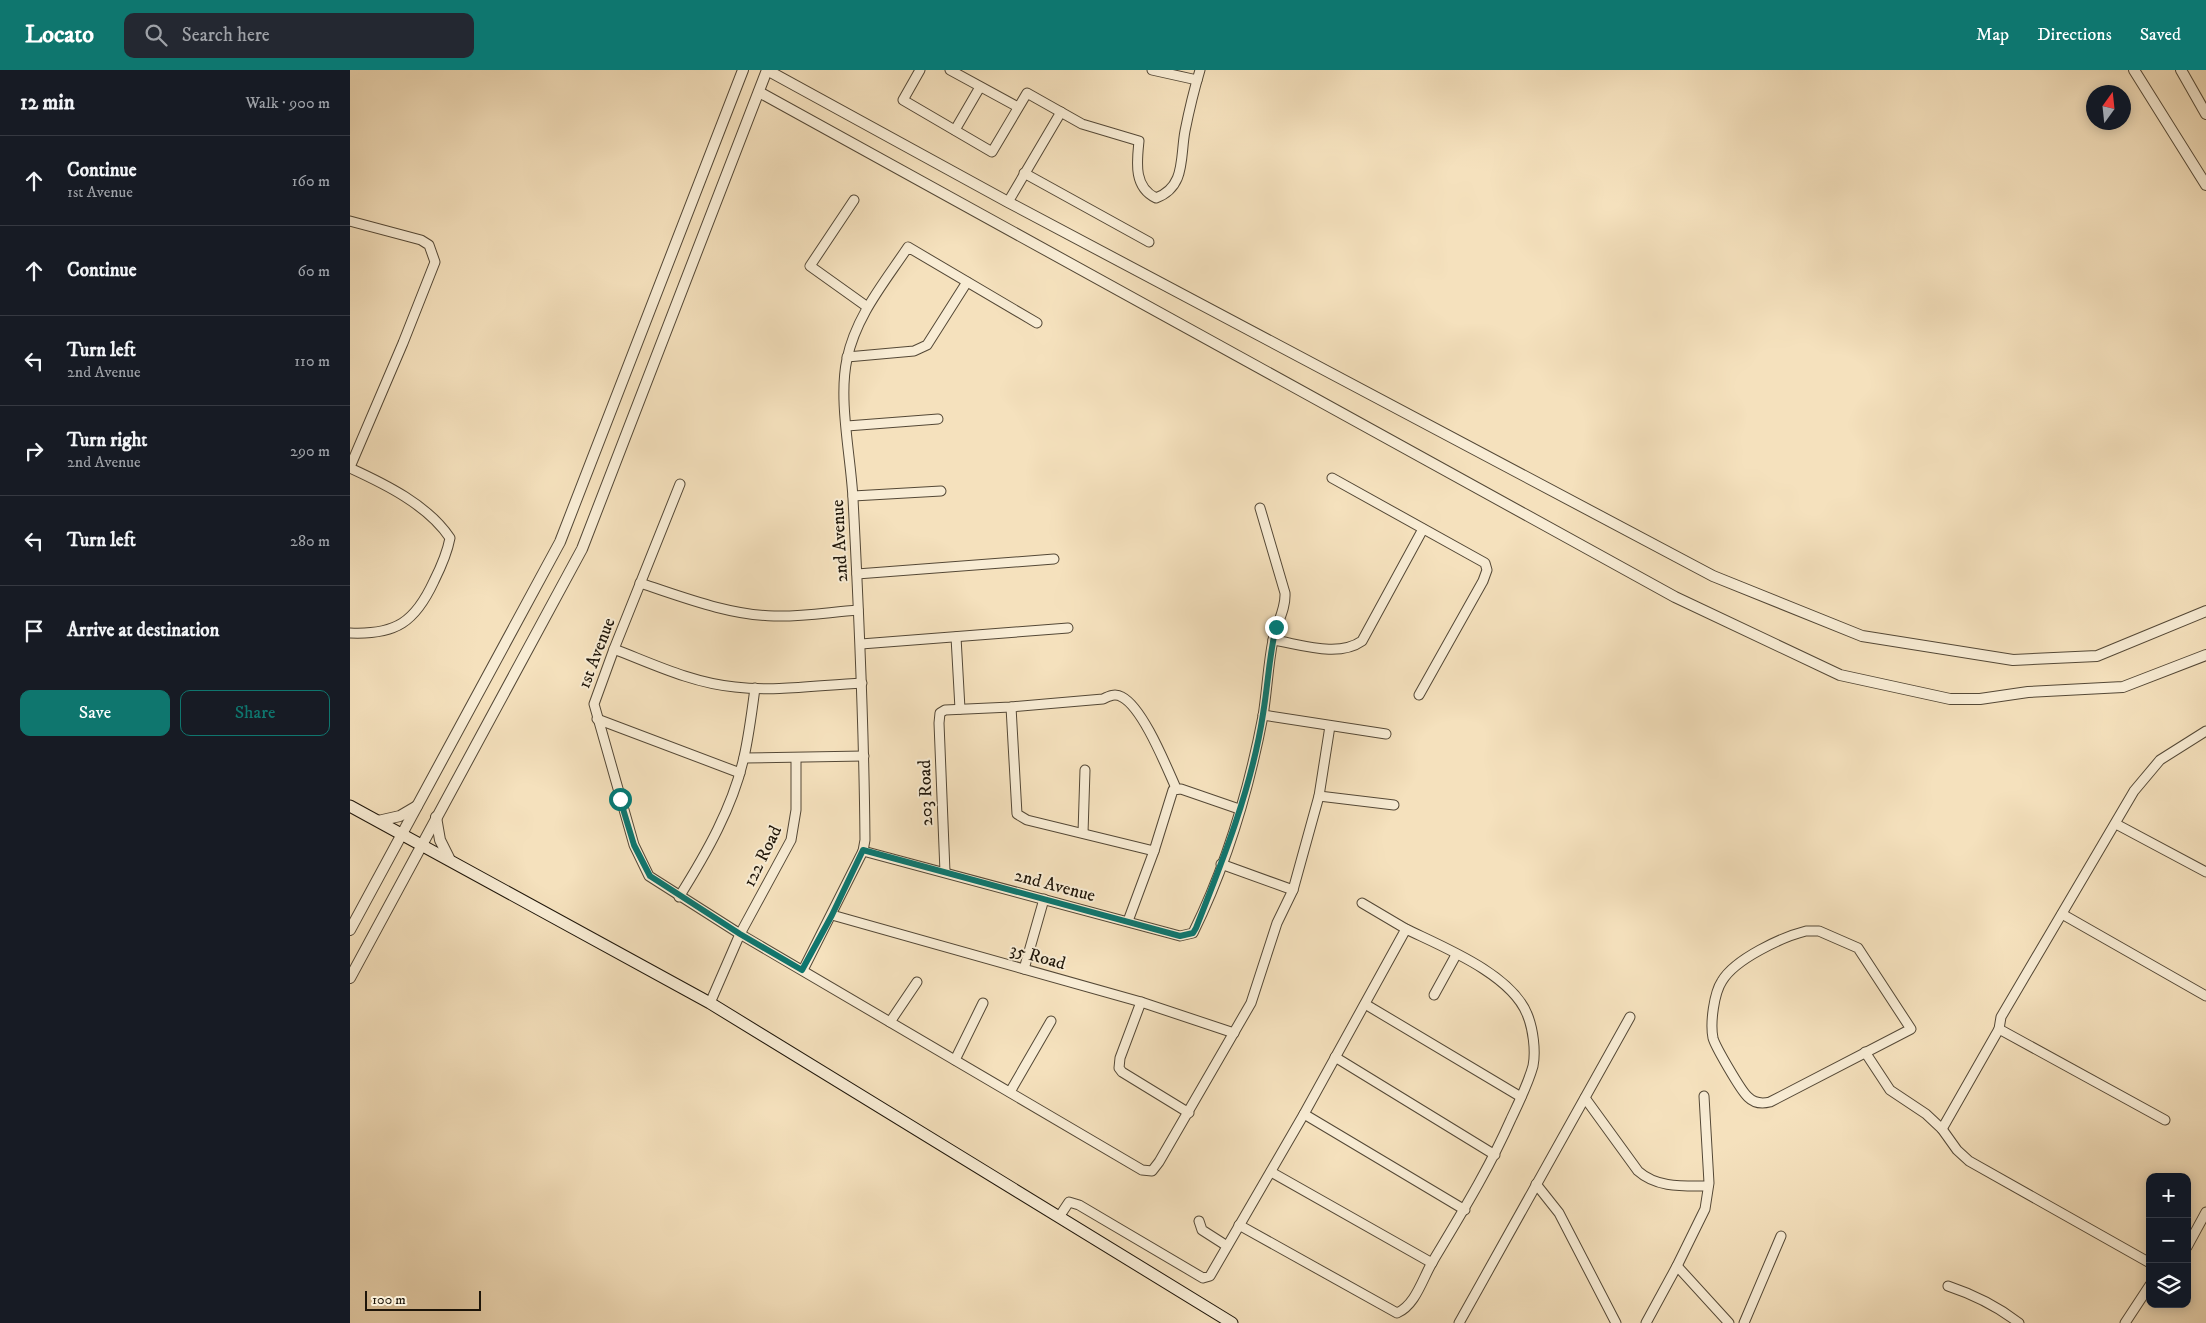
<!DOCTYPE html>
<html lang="en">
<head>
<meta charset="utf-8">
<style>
  :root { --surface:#171b24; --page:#242831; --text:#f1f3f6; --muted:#9ea1a6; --line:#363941; --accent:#0f766e }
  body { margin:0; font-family:"IM FELL DW Pica",serif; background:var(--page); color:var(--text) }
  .controls { position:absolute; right:15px; bottom:15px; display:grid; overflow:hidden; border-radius:10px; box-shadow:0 2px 12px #0003 }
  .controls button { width:45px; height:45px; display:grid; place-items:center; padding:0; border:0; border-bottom:1px solid var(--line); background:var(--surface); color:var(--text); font:25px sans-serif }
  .compass { position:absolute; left:1736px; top:15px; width:45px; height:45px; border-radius:50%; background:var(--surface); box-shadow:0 2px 12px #0003; rotate:15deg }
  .scale { position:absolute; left:15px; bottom:12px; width:116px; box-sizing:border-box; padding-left:5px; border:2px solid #1e1509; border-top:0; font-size:14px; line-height:18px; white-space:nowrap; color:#1e1509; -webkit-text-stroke:4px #f8ecd4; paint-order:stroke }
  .stop { position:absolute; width:15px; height:15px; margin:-11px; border:4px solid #0f766e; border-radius:50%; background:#fff }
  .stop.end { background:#0f766e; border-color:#fff; box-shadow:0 1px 5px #0008 }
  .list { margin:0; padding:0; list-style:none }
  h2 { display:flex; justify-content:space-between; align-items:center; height:65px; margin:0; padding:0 20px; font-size:21px }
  h2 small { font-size:16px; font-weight:400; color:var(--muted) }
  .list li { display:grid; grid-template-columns:32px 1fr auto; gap:15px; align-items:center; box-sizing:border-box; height:90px; padding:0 20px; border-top:1px solid var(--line) }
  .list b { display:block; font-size:19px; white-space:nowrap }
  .list p { margin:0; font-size:16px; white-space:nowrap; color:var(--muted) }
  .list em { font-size:16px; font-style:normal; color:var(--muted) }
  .actions { display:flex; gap:10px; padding:15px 20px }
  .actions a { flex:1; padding:11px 0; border:1px solid var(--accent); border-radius:10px; text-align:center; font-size:18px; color:var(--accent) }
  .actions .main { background:var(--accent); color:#fff }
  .icon { flex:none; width:28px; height:28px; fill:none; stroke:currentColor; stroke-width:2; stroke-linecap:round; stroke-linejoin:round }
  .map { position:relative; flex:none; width:1856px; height:1253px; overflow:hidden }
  header { display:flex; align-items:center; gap:30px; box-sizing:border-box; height:70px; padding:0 25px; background:var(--accent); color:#fff }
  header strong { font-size:24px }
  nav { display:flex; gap:28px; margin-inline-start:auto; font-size:18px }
  .search { width:350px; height:45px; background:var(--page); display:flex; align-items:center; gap:12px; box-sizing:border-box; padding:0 18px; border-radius:10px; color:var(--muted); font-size:19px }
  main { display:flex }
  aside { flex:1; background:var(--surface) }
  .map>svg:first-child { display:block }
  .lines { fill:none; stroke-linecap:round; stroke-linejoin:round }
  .minor-casing { stroke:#544836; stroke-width:11 }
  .tertiary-casing { stroke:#544836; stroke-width:12 }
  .secondary-casing { stroke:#1e1509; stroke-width:13 }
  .minor { stroke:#f8ecd4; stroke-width:9 }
  .tertiary { stroke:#f8ecd4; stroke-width:10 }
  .secondary { stroke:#f8ecd4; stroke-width:11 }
  .route { stroke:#0f766e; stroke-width:6 }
  .labels { text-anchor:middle; stroke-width:4; stroke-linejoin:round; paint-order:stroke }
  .street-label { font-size:18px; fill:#1e1509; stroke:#f8ecd4 }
</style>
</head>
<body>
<header>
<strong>Locato</strong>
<div class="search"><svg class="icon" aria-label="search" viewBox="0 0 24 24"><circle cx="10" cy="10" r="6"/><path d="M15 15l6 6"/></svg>Search here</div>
<nav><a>Map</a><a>Directions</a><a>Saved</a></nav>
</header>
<main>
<aside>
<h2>12 min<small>Walk · 900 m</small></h2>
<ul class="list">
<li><svg class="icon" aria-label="ahead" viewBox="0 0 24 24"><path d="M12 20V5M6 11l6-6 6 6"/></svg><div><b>Continue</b><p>1st Avenue</p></div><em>160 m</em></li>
<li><svg class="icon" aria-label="ahead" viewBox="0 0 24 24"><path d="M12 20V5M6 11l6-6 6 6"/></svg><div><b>Continue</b></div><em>60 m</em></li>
<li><svg class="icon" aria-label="left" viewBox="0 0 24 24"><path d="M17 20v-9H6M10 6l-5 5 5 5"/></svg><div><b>Turn left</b><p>2nd Avenue</p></div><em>110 m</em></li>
<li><svg class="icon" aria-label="right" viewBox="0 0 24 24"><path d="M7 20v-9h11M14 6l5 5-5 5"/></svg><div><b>Turn right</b><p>2nd Avenue</p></div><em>290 m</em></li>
<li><svg class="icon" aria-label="left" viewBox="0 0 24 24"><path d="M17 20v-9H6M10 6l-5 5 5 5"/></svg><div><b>Turn left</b></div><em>280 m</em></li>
<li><svg class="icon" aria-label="arrive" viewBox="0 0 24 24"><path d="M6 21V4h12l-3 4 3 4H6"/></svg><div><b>Arrive at destination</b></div></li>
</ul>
<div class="actions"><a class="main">Save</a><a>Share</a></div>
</aside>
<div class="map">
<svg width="1856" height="1253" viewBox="0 0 1856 1253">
  <rect width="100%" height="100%" fill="#f5e1bd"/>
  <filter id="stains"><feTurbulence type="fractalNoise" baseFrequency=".004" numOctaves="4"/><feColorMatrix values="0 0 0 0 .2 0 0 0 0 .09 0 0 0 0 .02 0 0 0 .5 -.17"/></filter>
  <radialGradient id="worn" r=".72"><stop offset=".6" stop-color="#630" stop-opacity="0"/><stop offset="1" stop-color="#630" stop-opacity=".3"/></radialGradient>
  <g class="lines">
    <defs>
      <g id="minor">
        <path d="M 570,0 L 553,30 L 642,82 L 677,23 L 732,54 L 789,71 C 787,91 783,117 806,128 C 836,117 830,87 835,61 C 839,41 844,20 850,0"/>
        <polyline points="600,0 668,37"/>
        <polyline points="802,0 847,10"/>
        <polyline points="605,60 630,17"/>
        <polyline points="674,103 799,172"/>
        <polyline points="504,130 460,196 516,236"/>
        <polyline points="658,132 711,42"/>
        <polyline points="0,151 71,170 79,175 85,192 53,273 0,397"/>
        <polyline points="497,287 564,281 577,275 617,212"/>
        <polyline points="497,356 588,349"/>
        <path d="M 0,398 C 35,414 78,435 100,468 C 97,484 91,497 84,511 C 65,552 46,565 0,563"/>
        <polyline points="982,408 1135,493 1137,500 1133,511 1069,625"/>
        <polyline points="330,414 264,579 244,634 284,775 299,806 390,864 792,1100 802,1101 809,1092 901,933 927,853 943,820 969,726 980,656"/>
        <polyline points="503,426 591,421"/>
        <polyline points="507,504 704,489"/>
        <path d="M 290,513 C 333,527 378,545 424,546 C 452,547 480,542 508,540"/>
        <polyline points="606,567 610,639"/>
        <path d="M 923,570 C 950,574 988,588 1012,571 L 1073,459"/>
        <polyline points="511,574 718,558"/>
        <path d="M 264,579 C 303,594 342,613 385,617 C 426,622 470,615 512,613"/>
        <polyline points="661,637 667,744 677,750 804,781"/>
        <polyline points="913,645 1036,664"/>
        <polyline points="247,649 390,703"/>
        <polyline points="394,688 514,686"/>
        <polyline points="969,726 1044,735"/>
        <polyline points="1766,754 1856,802"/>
        <polyline points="733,763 735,700"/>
        <path d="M 513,781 L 830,866 L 843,863 C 876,796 899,719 913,646 C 917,621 918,595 923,570 C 926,554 936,540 935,523 L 910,438"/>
        <polyline points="871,794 943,820"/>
        <path d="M 595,802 L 589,653 L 590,643 L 595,640 L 661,637 L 753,629 C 759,626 765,623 772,627 C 793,638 816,696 826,718"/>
        <path d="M 329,827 C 356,784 383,737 394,687 C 399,665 402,641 405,618"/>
        <polyline points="1712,844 1856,926"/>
        <polyline points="482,845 791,932 884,963"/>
        <polyline points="778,851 804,781 823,720 831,719 889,739"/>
        <path d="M 1456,861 L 1469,861 L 1508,878 L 1561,959 L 1420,1032 C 1412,1034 1404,1033 1398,1027 C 1391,1021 1365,976 1363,968 C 1360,953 1364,923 1372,911 C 1385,889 1432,867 1456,861 Z"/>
        <polyline points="674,899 694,829"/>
        <path d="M 453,900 L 513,781 L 515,770 C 514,657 509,543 503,429 C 501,387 488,330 497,289 C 506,246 534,213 558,177 L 687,253"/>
        <polyline points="1084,925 1106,885"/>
        <polyline points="791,932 770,988 769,998 772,1002 839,1043"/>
        <polyline points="360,933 390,864 441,770 446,740 446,688"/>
        <polyline points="1015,934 1171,1027"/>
        <polyline points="540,952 567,912"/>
        <polyline points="1515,982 1540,1020 1576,1044 1592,1059 1607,1080 1619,1091 1800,1193"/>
        <polyline points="985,987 1145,1085"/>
        <polyline points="605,990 633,933"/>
        <polyline points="660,1022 701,951"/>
        <path d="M 1235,1028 L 1288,1101 C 1307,1118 1333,1116 1358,1116"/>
        <polyline points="954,1044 1115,1140"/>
        <polyline points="1815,1050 1649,959 1651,947 1784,721 1810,690 1856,661"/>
        <polyline points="1592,1059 1649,959"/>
        <polyline points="921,1102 1082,1193"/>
        <polyline points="1186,1114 1209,1143 1266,1253"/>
        <polyline points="709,1147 719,1132 729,1135 853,1208 860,1206 954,1044 1056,859 1012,833"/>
        <polyline points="849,1151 852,1160 877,1176"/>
        <path d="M 889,1155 L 1047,1243 C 1066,1235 1073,1207 1083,1191 C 1111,1144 1139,1099 1161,1049 C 1169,1032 1178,1014 1183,996 C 1186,981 1183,958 1177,944 C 1161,904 1093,877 1056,859"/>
        <polyline points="1837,1177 1856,1142"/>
        <polyline points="1327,1196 1379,1253"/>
        <path d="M 1598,1216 C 1625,1225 1647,1236 1669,1253"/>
        <polyline points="1109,1253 1280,947"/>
        <polyline points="1296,1253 1327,1196 1355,1139 1359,1113 1354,1026"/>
        <polyline points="1394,1253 1431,1166"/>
        <polyline points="1775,1253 1800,1215"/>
      </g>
      <g id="tertiary">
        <polyline points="417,0 658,132 1363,506 1512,566 1663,590 1747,586 1856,541"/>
        <polyline points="1784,0 1856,115"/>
        <polyline points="1831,0 1856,44"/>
        <polyline points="409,22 1325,527 1490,605 1600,629 1630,629 1678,622 1773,617 1856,585"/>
        <polyline points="86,747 90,770 99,788"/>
        <polyline points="28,751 50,746 67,736"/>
        <polyline points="0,860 210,472 393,0"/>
        <polyline points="0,908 232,479 417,0"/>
      </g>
      <polyline id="secondary" points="0,736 360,933 882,1253"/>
    </defs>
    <!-- minor casing -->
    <use href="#minor" class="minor-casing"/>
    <!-- tertiary casing -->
    <use href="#tertiary" class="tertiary-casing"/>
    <!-- secondary casing -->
    <use href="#secondary" class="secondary-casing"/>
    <!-- minor -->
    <use href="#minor" class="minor"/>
    <!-- tertiary -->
    <use href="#tertiary" class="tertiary"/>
    <!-- secondary -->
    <use href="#secondary" class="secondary"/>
  </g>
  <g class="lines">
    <!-- route -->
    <path class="route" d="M 270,729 L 284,775 L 300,806 L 390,864 L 452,900 L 482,845 L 513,780 L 830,866 L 843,863 L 846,858 C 873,790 902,717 913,644 C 918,615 919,586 926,557"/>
  </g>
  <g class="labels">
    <!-- street labels -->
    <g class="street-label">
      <text transform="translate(489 471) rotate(-93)" y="6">2nd Avenue</text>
      <text transform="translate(246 583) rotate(-69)" y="6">1st Avenue</text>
      <text transform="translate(575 723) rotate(-92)" y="6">203 Road</text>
      <text transform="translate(412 786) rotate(-64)" y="6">122 Road</text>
      <text transform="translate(705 815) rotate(15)" y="6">2nd Avenue</text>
      <text transform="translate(688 886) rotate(16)" y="6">35 Road</text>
    </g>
  </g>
  <rect width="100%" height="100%" filter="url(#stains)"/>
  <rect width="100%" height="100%" fill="url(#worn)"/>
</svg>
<div class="controls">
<button>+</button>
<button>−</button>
<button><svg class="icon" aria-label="layers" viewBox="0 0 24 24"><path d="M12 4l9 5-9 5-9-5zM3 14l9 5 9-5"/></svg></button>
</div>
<svg class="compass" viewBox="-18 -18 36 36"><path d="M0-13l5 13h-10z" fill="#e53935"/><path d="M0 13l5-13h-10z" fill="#9ea1a6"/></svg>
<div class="scale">100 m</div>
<div class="stop" style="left:270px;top:729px"></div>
<div class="stop end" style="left:926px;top:557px"></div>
</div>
</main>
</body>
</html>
